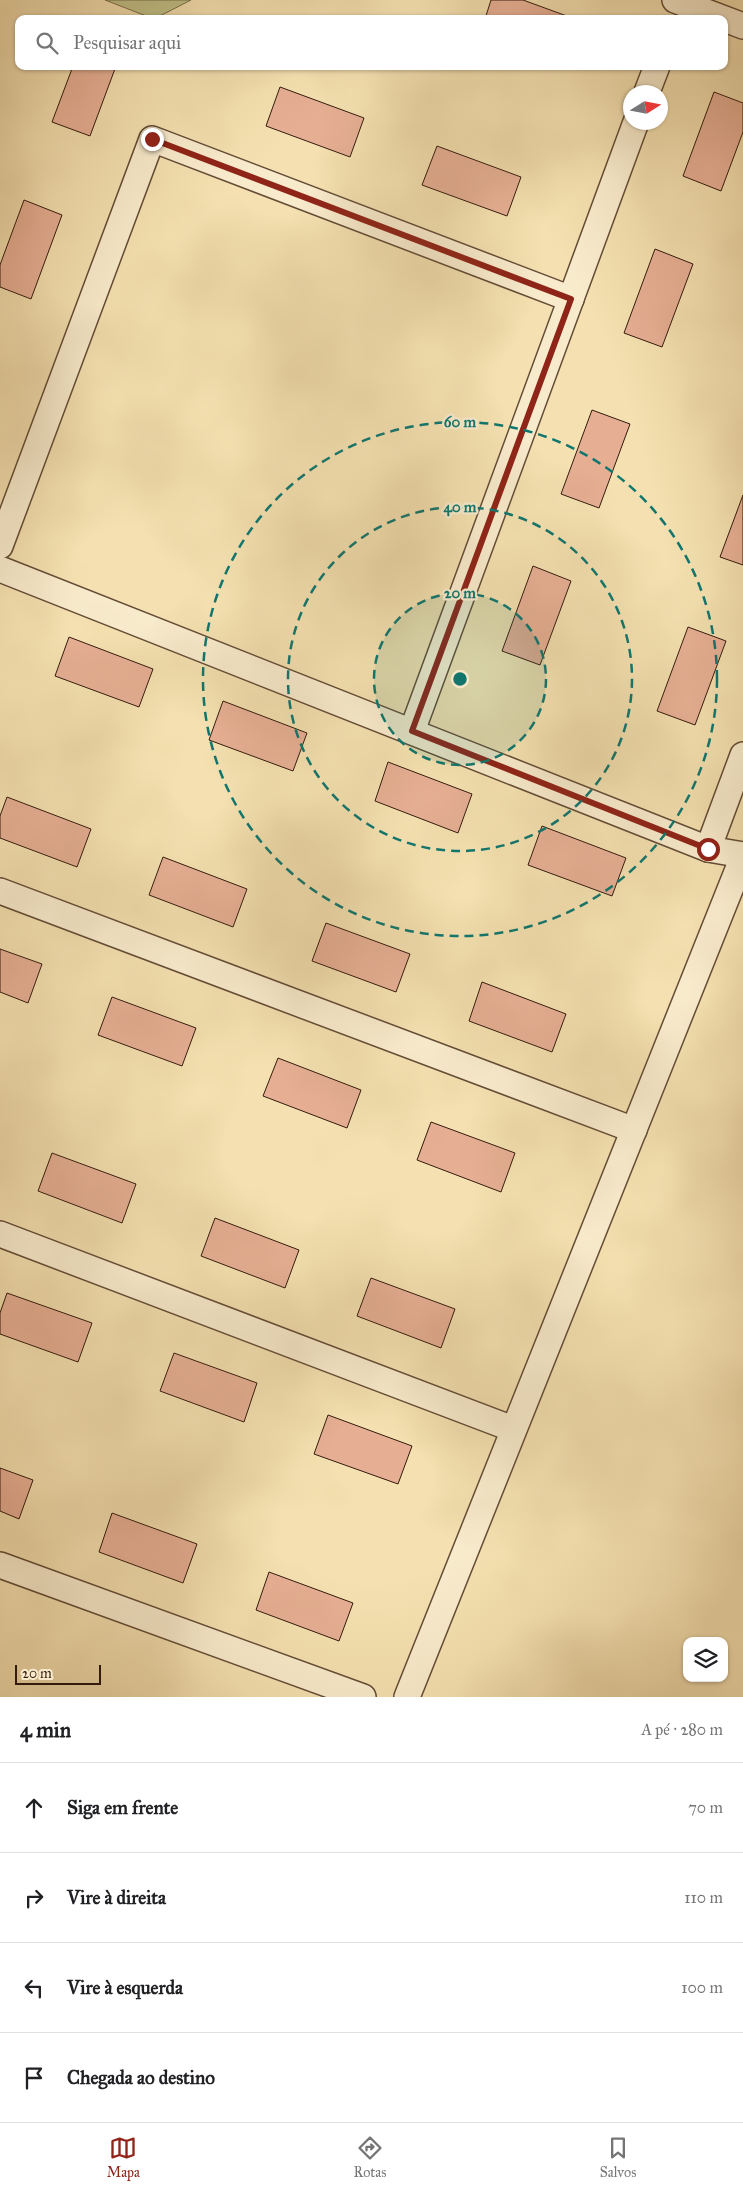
<!DOCTYPE html>
<html lang="pt">
<head>
<meta charset="utf-8">
<style>
  :root { --surface:#fff; --page:#f2f2f2; --text:#202124; --muted:#757577; --line:#e0e0e0; --accent:#8f2418 }
  body { margin:0; font-family:"IM FELL Great Primer",serif; background:var(--page); color:var(--text) }
  .controls { position:absolute; right:15px; bottom:15px; display:grid; overflow:hidden; border-radius:10px; box-shadow:0 1px 4px #0004 }
  .controls button { width:45px; height:45px; display:grid; place-items:center; padding:0; border:0; border-bottom:1px solid var(--line); background:var(--surface); color:var(--text); font:25px sans-serif }
  .compass { position:absolute; left:623px; top:85px; width:45px; height:45px; border-radius:50%; background:var(--surface); box-shadow:0 1px 4px #0004; rotate:79deg }
  .scale { position:absolute; left:15px; bottom:12px; width:86px; box-sizing:border-box; padding-left:5px; border:2px solid #341b0d; border-top:0; font-size:14px; line-height:18px; white-space:nowrap; color:#341b0d; -webkit-text-stroke:4px #f8ebcc; paint-order:stroke }
  .stop { position:absolute; width:15px; height:15px; margin:-11px; border:4px solid #8f2418; border-radius:50%; background:#fff }
  .stop.end { background:#8f2418; border-color:#fff; box-shadow:0 1px 5px #0008 }
  .list { margin:0; padding:0; list-style:none }
  h2 { display:flex; justify-content:space-between; align-items:center; height:65px; margin:0; padding:0 20px; font-size:21px }
  h2 small { font-size:16px; font-weight:400; color:var(--muted) }
  .list li { display:grid; grid-template-columns:32px 1fr auto; gap:15px; align-items:center; box-sizing:border-box; height:90px; padding:0 20px; border-top:1px solid var(--line) }
  .list b { display:block; font-size:19px; white-space:nowrap }
  .list em { font-size:16px; font-style:normal; color:var(--muted) }
  .icon { flex:none; width:28px; height:28px; fill:none; stroke:currentColor; stroke-width:2; stroke-linecap:round; stroke-linejoin:round }
  .map { position:relative; flex:none; width:743px; height:1697px; overflow:hidden }
  .search { position:absolute; background:var(--surface); box-shadow:0 1px 4px #0004; left:15px; right:15px; top:15px; height:55px; display:flex; align-items:center; gap:12px; box-sizing:border-box; padding:0 18px; border-radius:10px; color:var(--muted); font-size:19px }
  .sheet { height:425px; background:var(--surface) }
  nav { display:flex; justify-content:space-around; align-items:center; box-sizing:border-box; height:70px; border-top:1px solid var(--line); background:var(--surface); font-size:14px; color:var(--muted) }
  nav a { display:grid; justify-items:center; gap:2px }
  nav .on { color:var(--accent) }
  .map>svg:first-child { display:block }
  .green { fill:#c0c188; stroke:#7a6e4a }
  .building { fill:#e6af94; stroke:#341b0d }
  .lines { fill:none; stroke-linecap:round; stroke-linejoin:round }
  .minor-casing { stroke:#644c36; stroke-width:28 }
  .minor { stroke:#f8ebcc; stroke-width:25 }
  .route { stroke:#8f2418; stroke-width:6 }
  .ring { fill:none; stroke:#0f766e; stroke-width:2.5; stroke-dasharray:9 6 }
  .centre { fill:#0f766e; stroke:#f8ebcc; stroke-width:2.5 }
  .ring-label { font-size:15px; text-anchor:middle; font-weight:bold; fill:#0f766e; stroke:#f8ebcc; stroke-width:4.5; stroke-linejoin:round; paint-order:stroke }
</style>
</head>
<body>
<div class="map">
<svg width="743" height="1697" viewBox="0 0 743 1697">
  <rect width="100%" height="100%" fill="#f4e0b0"/>
  <filter id="stains"><feTurbulence type="fractalNoise" baseFrequency=".004" numOctaves="4"/><feColorMatrix values="0 0 0 0 .2 0 0 0 0 .09 0 0 0 0 .02 0 0 0 .5 -.17"/></filter>
  <radialGradient id="worn" r=".72"><stop offset=".6" stop-color="#630" stop-opacity="0"/><stop offset="1" stop-color="#630" stop-opacity=".3"/></radialGradient>
  <!-- green -->
  <polygon class="green" points="105,0 191,0 154,19"/>
  <!-- building -->
  <g class="building">
    <polygon points="491,0 523,0 575,19 485,19"/>
    <polygon points="73,66 116,66 90,136 52,122"/>
    <polygon points="280,87 364,118 350,157 266,126"/>
    <polygon points="714,92 743,103 743,132 721,191 683,176"/>
    <polygon points="437,146 521,177 507,216 422,185"/>
    <polygon points="24,200 62,215 31,299 0,287 0,265"/>
    <polygon points="655,249 693,264 662,347 624,333"/>
    <polygon points="592,410 630,424 599,508 561,494"/>
    <polygon points="743,495 743,565 720,557"/>
    <polygon points="533,566 571,581 540,665 502,651"/>
    <polygon points="688,627 726,641 695,725 657,711"/>
    <polygon points="69,637 153,669 139,707 55,676"/>
    <polygon points="223,701 307,733 293,771 209,740"/>
    <polygon points="388,762 472,794 458,833 375,801"/>
    <polygon points="7,797 91,829 77,867 0,838 0,816"/>
    <polygon points="542,826 626,858 612,896 528,865"/>
    <polygon points="163,857 247,889 233,927 149,895"/>
    <polygon points="326,923 410,954 396,992 312,961"/>
    <polygon points="0,949 42,964 28,1003 0,992"/>
    <polygon points="482,982 566,1014 552,1052 469,1021"/>
    <polygon points="112,997 196,1028 182,1066 98,1035"/>
    <polygon points="278,1058 361,1090 347,1128 263,1096"/>
    <polygon points="431,1122 515,1153 501,1192 417,1160"/>
    <polygon points="52,1153 136,1184 122,1223 38,1191"/>
    <polygon points="215,1218 299,1250 285,1288 201,1256"/>
    <polygon points="371,1278 455,1309 441,1348 357,1316"/>
    <polygon points="7,1293 92,1323 78,1362 0,1334 0,1313"/>
    <polygon points="174,1353 257,1383 244,1422 160,1391"/>
    <polygon points="328,1415 412,1446 398,1484 314,1454"/>
    <polygon points="0,1468 33,1480 19,1519 0,1511"/>
    <polygon points="112,1513 197,1544 183,1583 99,1552"/>
    <polygon points="269,1572 353,1603 339,1641 256,1610"/>
  </g>
  <g class="lines">
    <defs>
      <g id="minor">
        <polyline points="675,0 743,26"/>
        <polyline points="647,92 657,66"/>
        <polyline points="0,546 152,139 571,299"/>
        <polyline points="0,569 708,849 743,855"/>
        <polyline points="412,731 636,122"/>
        <polyline points="708,849 743,755"/>
        <polyline points="0,891 634,1130"/>
        <polyline points="0,1234 513,1429"/>
        <polyline points="0,1565 363,1697"/>
        <polyline points="407,1697 743,857"/>
      </g>
    </defs>
    <!-- minor casing -->
    <use href="#minor" class="minor-casing"/>
    <!-- minor -->
    <use href="#minor" class="minor"/>
  </g>
  <g class="lines">
    <!-- route -->
    <polyline class="route" points="152,139 571,299 412,731 708,849"/>
  </g>
  <!-- distance rings -->
  <circle cx="460" cy="679" r="86" fill="#0f766e" fill-opacity=".12"/>
  <g class="ring">
    <circle cx="460" cy="679" r="86"/>
    <circle cx="460" cy="679" r="172"/>
    <circle cx="460" cy="679" r="257"/>
  </g>
  <circle cx="460" cy="679" r="8" class="centre"/>
  <g class="ring-label">
    <text x="460" y="427">60 m</text>
    <text x="460" y="512">40 m</text>
    <text x="460" y="598">20 m</text>
  </g>
  <rect width="100%" height="100%" filter="url(#stains)"/>
  <rect width="100%" height="100%" fill="url(#worn)"/>
</svg>
<div class="controls">
<button><svg class="icon" aria-label="layers" viewBox="0 0 24 24"><path d="M12 4l9 5-9 5-9-5zM3 14l9 5 9-5"/></svg></button>
</div>
<svg class="compass" viewBox="-18 -18 36 36"><path d="M0-13l5 13h-10z" fill="#e53935"/><path d="M0 13l5-13h-10z" fill="#757577"/></svg>
<div class="scale">20 m</div>
<div class="stop" style="left:708px;top:849px"></div>
<div class="stop end" style="left:152px;top:139px"></div>
<div class="search"><svg class="icon" aria-label="search" viewBox="0 0 24 24"><circle cx="10" cy="10" r="6"/><path d="M15 15l6 6"/></svg>Pesquisar aqui</div>
</div>
<section class="sheet">
<h2>4 min<small>A pé · 280 m</small></h2>
<ul class="list">
<li><svg class="icon" aria-label="ahead" viewBox="0 0 24 24"><path d="M12 20V5M6 11l6-6 6 6"/></svg><div><b>Siga em frente</b></div><em>70 m</em></li>
<li><svg class="icon" aria-label="right" viewBox="0 0 24 24"><path d="M7 20v-9h11M14 6l5 5-5 5"/></svg><div><b>Vire à direita</b></div><em>110 m</em></li>
<li><svg class="icon" aria-label="left" viewBox="0 0 24 24"><path d="M17 20v-9H6M10 6l-5 5 5 5"/></svg><div><b>Vire à esquerda</b></div><em>100 m</em></li>
<li><svg class="icon" aria-label="arrive" viewBox="0 0 24 24"><path d="M6 21V4h12l-3 4 3 4H6"/></svg><div><b>Chegada ao destino</b></div></li>
</ul>
</section>
<nav>
<a class="on"><svg class="icon" aria-label="map" viewBox="0 0 24 24"><path d="M3 6l6-2 6 2 6-2v14l-6 2-6-2-6 2zM9 4v14M15 6v14"/></svg>Mapa</a>
<a><svg class="icon" aria-label="directions" viewBox="0 0 24 24"><path d="M12 3l9 9-9 9-9-9zM9 14v-3h6M13 9l2 2-2 2"/></svg>Rotas</a>
<a><svg class="icon" aria-label="saved" viewBox="0 0 24 24"><path d="M7 4h10v16l-5-4-5 4z"/></svg>Salvos</a>
</nav>
</body>
</html>
